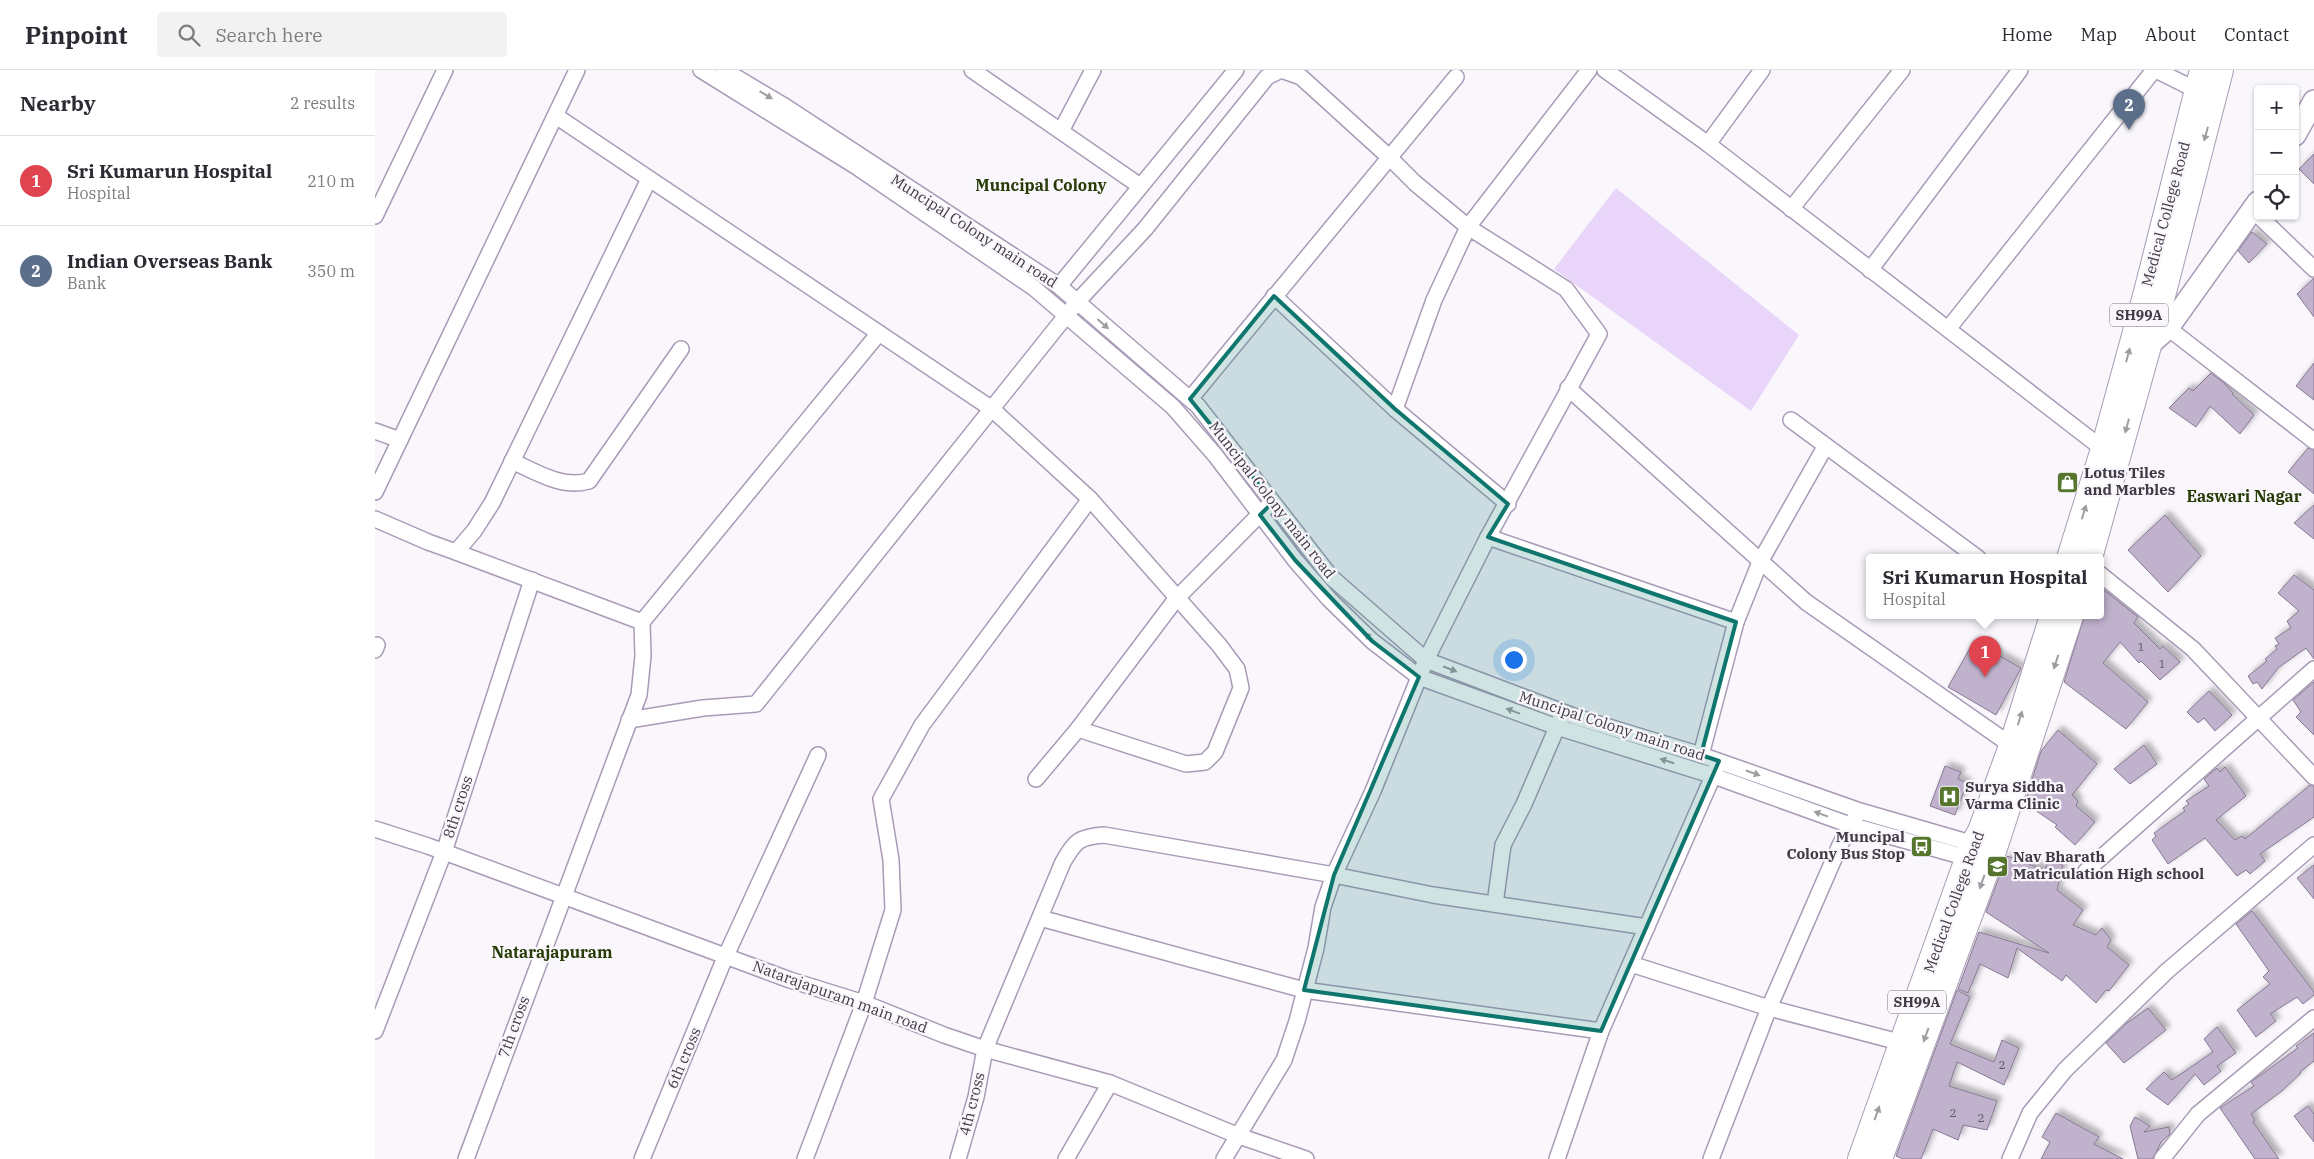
<!DOCTYPE html>
<html lang="en">
<head>
<meta charset="utf-8">
<style>
  :root { --surface:#fff; --page:#f2f2f3; --text:#2b2b33; --muted:#7c7c81; --line:#e1e1e2; --accent:#56762d }
  body { margin:0; font-family:"IBM Plex Serif",serif; background:var(--page); color:var(--text) }
  .controls { position:absolute; right:15px; top:15px; display:grid; overflow:hidden; border-radius:5px; box-shadow:0 1px 4px #0004 }
  .controls button { width:45px; height:45px; display:grid; place-items:center; padding:0; border:0; border-bottom:1px solid var(--line); background:var(--surface); color:var(--text); font:25px sans-serif }
  .you { position:absolute; left:1138px; top:589px; width:18px; height:18px; margin:-12px; border:4px solid #fff; border-radius:50%; background:#1a73e8; box-shadow:0 0 0 8px #1a73e833 }
  .badge { display:grid; place-items:center; width:32px; height:32px; border-radius:50%; background:var(--accent); color:#fff; font-size:16px; font-weight:700 }
  .pin { position:absolute; translate:-50% -41px; filter:drop-shadow(0 1px 2px #0008) }
  .pin::after { content:''; position:absolute; top:26px; width:18px; height:15px; background:inherit; clip-path:polygon(0 0,100% 0,50% 100%) }
  .popup { position:absolute; left:1491px; top:484px; width:238px; height:65px; box-sizing:border-box; display:grid; place-content:center; border-radius:5px; background:var(--surface); filter:drop-shadow(0 1px 4px #0005); font-size:16px; white-space:nowrap; color:var(--muted) }
  .popup b { font-size:19px; color:var(--text) }
  .popup::after { content:''; position:absolute; left:50%; top:100%; margin-left:-10px; border:10px solid transparent; border-top-color:var(--surface) }
  .list { margin:0; padding:0; list-style:none }
  h2 { display:flex; justify-content:space-between; align-items:center; height:65px; margin:0; padding:0 20px; font-size:21px }
  h2 small { font-size:16px; font-weight:400; color:var(--muted) }
  .list li { display:grid; grid-template-columns:32px 1fr auto; gap:15px; align-items:center; box-sizing:border-box; height:90px; padding:0 20px; border-top:1px solid var(--line) }
  .list b { display:block; font-size:19px; white-space:nowrap }
  .list p { margin:0; font-size:16px; white-space:nowrap; color:var(--muted) }
  .list em { font-size:16px; font-style:normal; color:var(--muted) }
  .icon { flex:none; width:28px; height:28px; fill:none; stroke:currentColor; stroke-width:2; stroke-linecap:round; stroke-linejoin:round }
  .map { position:relative; flex:none; width:1939px; height:1089px; overflow:hidden }
  header { display:flex; align-items:center; gap:30px; box-sizing:border-box; height:70px; padding:0 25px; background:var(--surface); border-bottom:1px solid var(--line) }
  header strong { font-size:24px }
  nav { display:flex; gap:28px; margin-inline-start:auto; font-size:18px }
  .search { width:350px; height:45px; background:var(--page); display:flex; align-items:center; gap:12px; box-sizing:border-box; padding:0 18px; border-radius:5px; color:var(--muted); font-size:19px }
  main { display:flex }
  aside { flex:1; background:var(--surface) }
  .map>svg:first-child { display:block }
  .green { fill:#e9d5fa }
  .building { fill:#c0b1cd; stroke:#867992; filter:url(#shadow) }
  .lines { fill:none; stroke-linecap:round; stroke-linejoin:round }
  .street-casing { stroke:#a99bb6; stroke-width:18 }
  .secondary-casing { stroke:#a99bb6; stroke-width:24 }
  .primary-casing { stroke:#a99bb6; stroke-width:26 }
  .street { stroke:#fff; stroke-width:15 }
  .secondary { stroke:#fff; stroke-width:21 }
  .primary { stroke:#fff; stroke-width:24 }
  .oneway { fill:#a09ca2 }
  .marked { fill:#0f766e; fill-opacity:0.2; stroke:#0f766e; stroke-width:4; stroke-linejoin:round }
  .labels { text-anchor:middle; stroke-width:4.5; stroke-linejoin:round; paint-order:stroke }
  .number-label { font-size:12px; fill:#605867 }
  .shield { fill:#f9f6fc; stroke:#78727c; stroke-width:1 }
  .shield-label { font-size:14px; font-weight:bold; fill:#403a45 }
  .street-label { font-size:15px; fill:#403a45; stroke:#f9f6fc }
  .poi-label { font-size:15px; font-weight:bold; fill:#403a45; stroke:#f9f6fc; text-anchor:start }
  .neighbourhood-label { font-size:16px; font-weight:bold; fill:#263b06; stroke:#f9f6fc }
</style>
</head>
<body>
<header>
<strong>Pinpoint</strong>
<div class="search"><svg class="icon" aria-label="search" viewBox="0 0 24 24"><circle cx="10" cy="10" r="6"/><path d="M15 15l6 6"/></svg>Search here</div>
<nav><a>Home</a><a>Map</a><a>About</a><a>Contact</a></nav>
</header>
<main>
<aside>
<h2>Nearby<small>2 results</small></h2>
<ul class="list">
<li><span class="badge" style="background:#e0444e">1</span><div><b>Sri Kumarun Hospital</b><p>Hospital</p></div><em>210 m</em></li>
<li><span class="badge" style="background:#5c6f8a">2</span><div><b>Indian Overseas Bank</b><p>Bank</p></div><em>350 m</em></li>
</ul>
</aside>
<div class="map">
<svg width="1939" height="1089" viewBox="0 0 1939 1089">
  <defs>
    <filter id="shadow"><feDropShadow dx="4.5" dy="-4.5" stdDeviation="2.5" flood-color="#0004"/></filter>
  </defs>
  <rect width="100%" height="100%" fill="#f9f6fc"/>
  <!-- green -->
  <polygon class="green" points="1241,118 1424,265 1376,341 1179,199"/>
  <!-- building -->
  <g class="building">
    <polygon points="1939,84 1939,114 1924,99"/>
    <polygon points="1877,162 1892,174 1874,193 1863,181"/>
    <polygon points="1939,208 1939,247 1922,224"/>
    <polygon points="1939,293 1939,330 1921,316"/>
    <polygon points="1836,303 1850,314 1858,323 1857,324 1879,345 1865,364 1835,336 1821,357 1794,338 1814,318 1818,321"/>
    <polygon points="1933,378 1939,380 1939,424 1913,402"/>
    <polygon points="1939,435 1939,469 1919,453"/>
    <polygon points="1790,445 1826,486 1793,522 1753,480"/>
    <polygon points="1919,505 1939,520 1939,589 1931,578 1903,598 1887,619 1882,612 1878,614 1873,606 1892,591 1890,589 1902,579 1900,576 1904,574 1900,568 1916,558 1912,551 1924,541 1903,523"/>
    <polygon points="1725,517 1763,547 1759,553 1785,579 1788,576 1805,592 1785,610 1766,591 1764,593 1745,572 1728,593 1773,632 1751,659 1689,612 1709,547 1725,546"/>
    <polygon points="1599,571 1646,598 1621,645 1573,617"/>
    <polygon points="1939,612 1939,665 1921,647 1926,642 1918,630"/>
    <polygon points="1834,621 1857,645 1840,661 1829,648 1823,653 1812,642"/>
    <polygon points="1683,660 1722,694 1697,725 1703,731 1701,736 1720,752 1700,775 1680,757 1682,755 1657,738 1656,741 1648,738 1666,681"/>
    <polygon points="1769,675 1782,694 1755,714 1739,699"/>
    <polygon points="1570,696 1586,702 1583,709 1592,713 1580,745 1555,736"/>
    <polygon points="1850,697 1871,726 1841,750 1860,770 1867,766 1870,769 1935,715 1939,716 1939,747 1885,784 1890,791 1875,804 1871,800 1862,806 1830,768 1793,794 1777,770 1781,766 1779,763 1810,741 1808,738 1814,734 1811,731 1834,716 1829,709 1842,698 1845,702"/>
    <polygon points="1632,786 1670,800 1672,792 1688,795 1682,820 1708,840 1698,855 1721,865 1727,858 1736,870 1732,877 1754,895 1734,921 1731,920 1721,933 1691,905 1687,911 1642,878 1633,908 1605,894 1593,923 1583,919 1604,862 1674,883 1611,842"/>
    <polygon points="1939,795 1939,829 1922,808"/>
    <polygon points="1877,841 1939,922 1939,925 1928,934 1922,927 1895,944 1901,951 1881,967 1862,940 1895,914 1888,907 1894,901 1861,854"/>
    <polygon points="1582,920 1595,927 1575,974 1619,992 1627,970 1644,978 1629,1015 1582,992 1574,1016 1622,1031 1612,1060 1588,1055 1583,1070 1558,1059 1546,1089 1528,1089 1521,1086"/>
    <polygon points="1773,938 1791,960 1749,993 1731,973 1752,953"/>
    <polygon points="1842,957 1861,983 1842,996 1846,1001 1829,1015 1820,1004 1793,1035 1771,1019 1789,1002 1797,1010 1838,982 1829,969"/>
    <polygon points="1939,963 1939,991 1925,1002 1926,1003 1907,1021 1876,1044 1880,1050 1878,1052 1904,1089 1880,1089 1845,1038 1879,1016 1876,1012 1923,978 1921,976"/>
    <polygon points="1933,1036 1939,1044 1939,1072 1919,1046"/>
    <polygon points="1681,1043 1724,1067 1719,1074 1748,1089 1666,1089 1675,1072 1667,1067"/>
    <polygon points="1760,1047 1775,1056 1769,1062 1794,1057 1795,1064 1786,1072 1778,1089 1763,1089 1755,1056"/>
  </g>
  <g class="lines">
    <defs>
      <g id="street">
        <polyline points="326,0 482,97 659,218 798,337 840,385 920,490 954,529 997,571 1044,607 1182,657 1339,706 1475,755 1593,788"/>
        <polyline points="349,0 411,37 684,216 823,336 956,507 1051,590 1201,647 1326,685 1485,741 1606,776"/>
        <polyline points="597,0 765,116"/>
        <polyline points="1230,0 1333,74 1728,379 1736,382"/>
        <polyline points="1781,0 1829,24"/>
        <polyline points="181,46 617,339 715,429 547,655 506,729 516,790 518,840 489,933 430,1089"/>
        <polyline points="686,61 718,0"/>
        <polyline points="1333,74 1387,0"/>
        <polyline points="1416,139 1527,0"/>
        <polyline points="0,146 70,0"/>
        <polyline points="1884,146 1939,199"/>
        <polyline points="1495,200 1645,0"/>
        <polyline points="684,216 861,0"/>
        <polyline points="899,226 1020,339 1133,434"/>
        <polyline points="1793,258 1939,371"/>
        <polyline points="1573,259 1779,0"/>
        <polyline points="1193,318 1431,532 1643,680"/>
        <polyline points="815,329 1081,7"/>
        <polyline points="1416,350 1603,488"/>
        <polyline points="0,361 25,370"/>
        <path d="M 137,391 C 161,402 188,419 214,411 L 306,279"/>
        <polyline points="0,422 202,0"/>
        <polyline points="0,449 53,472 81,482 99,461 117,433 274,109"/>
        <polyline points="1113,467 1361,552 1326,685"/>
        <polyline points="81,482 267,552"/>
        <polyline points="1725,504 1818,579 1939,707"/>
        <polyline points="1361,552 1385,492 1450,377"/>
        <polyline points="0,580 2,575"/>
        <polyline points="254,650 328,638 381,634 702,232 770,159 892,7 906,0 926,7 1014,87 1040,113 1093,157 1214,0"/>
        <polyline points="703,659 811,694 830,692 840,682 866,618 862,599 844,575 715,429"/>
        <polyline points="661,709 703,659 801,529 891,438"/>
        <polyline points="0,759 53,776 415,910 489,933 569,965 610,979 735,1013 864,1066 931,1089"/>
        <polyline points="1711,801 1939,599"/>
        <polyline points="1120,834 1128,775 1149,734 1186,648"/>
        <polyline points="665,848 929,920 1226,961"/>
        <polyline points="1256,894 1394,938 1528,973"/>
        <polyline points="0,961 69,782 157,510"/>
        <polyline points="91,1089 264,625 268,586 267,552 504,263"/>
        <polyline points="267,1089 349,890 443,685"/>
        <path d="M 583,1089 L 601,1027 L 610,979 L 688,792 C 701,770 704,767 729,765 L 959,805 L 1058,825 L 1272,857"/>
        <polyline points="691,1089 735,1013"/>
        <polyline points="849,1089 909,990 922,951 941,878 948,837 959,805 998,721 1051,590 1113,467 1224,264 1191,219 1093,157 1059,230 1020,339"/>
        <polyline points="1182,1089 1226,961 1342,697"/>
        <polyline points="1336,1089 1394,938 1465,775 1480,748"/>
        <polyline points="1635,1089 1655,1043 1690,1000 1792,901 1939,775"/>
        <polyline points="1787,1089 1823,1044 1939,948"/>
      </g>
      <g id="secondary">
        <polyline points="1920,65 1939,31"/>
        <polyline points="1774,275 1793,258 1883,132"/>
      </g>
      <g id="primary">
        <polyline points="1694,488 1728,379 1771,222 1827,0"/>
        <polyline points="1715,488 1789,222 1846,0"/>
        <polyline points="1485,1089 1597,775 1605,761 1636,676 1677,546"/>
        <polyline points="1505,1089 1620,778 1696,546"/>
      </g>
    </defs>
    <!-- street casing -->
    <use href="#street" class="street-casing"/>
    <!-- secondary casing -->
    <use href="#secondary" class="secondary-casing"/>
    <!-- primary casing -->
    <use href="#primary" class="primary-casing"/>
    <!-- street -->
    <use href="#street" class="street"/>
    <!-- secondary -->
    <use href="#secondary" class="secondary"/>
    <!-- primary -->
    <use href="#primary" class="primary"/>
  </g>
  <!-- one-way arrows -->
  <defs><path id="oneway-solid" d="M-6-.8H1V-3.2L6.5 0L1 3.2V.8H-6Z" transform="scale(1.25)"/></defs>
  <g class="oneway">
    <use href="#oneway-solid" transform="translate(391 25) rotate(31)"/>
    <use href="#oneway-solid" transform="translate(1831 64) rotate(105)"/>
    <use href="#oneway-solid" transform="translate(728 254) rotate(41)"/>
    <use href="#oneway-solid" transform="translate(1753 285) rotate(-75)"/>
    <use href="#oneway-solid" transform="translate(1752 356) rotate(105)"/>
    <use href="#oneway-solid" transform="translate(1709 442) rotate(-73)"/>
    <use href="#oneway-solid" transform="translate(995 568) rotate(-137)"/>
    <use href="#oneway-solid" transform="translate(1681 592) rotate(108)"/>
    <use href="#oneway-solid" transform="translate(1075 599) rotate(21)"/>
    <use href="#oneway-solid" transform="translate(1138 641) rotate(-160)"/>
    <use href="#oneway-solid" transform="translate(1645 648) rotate(-73)"/>
    <use href="#oneway-solid" transform="translate(1292 691) rotate(-163)"/>
    <use href="#oneway-solid" transform="translate(1378 703) rotate(19)"/>
    <use href="#oneway-solid" transform="translate(1446 744) rotate(-160)"/>
    <use href="#oneway-solid" transform="translate(1607 812) rotate(110)"/>
    <use href="#oneway-solid" transform="translate(1551 965) rotate(110)"/>
    <use href="#oneway-solid" transform="translate(1502 1043) rotate(-70)"/>
  </g>
  <!-- marked area -->
  <path class="marked" d="M 899,226 L 1020,339 L 1133,434 L 1113,467 L 1361,552 L 1326,685 L 1344,691 L 1226,961 L 929,920 L 959,805 L 1044,607 L 997,571 L 920,490 L 885,445 L 898,432 L 815,329 Z"/>
  <!-- icons -->
  <defs>
    <symbol id="shop-square" viewBox="-11 -11 22 22"><rect x="-9" y="-9" width="18" height="18" rx="4" fill="#56762d" stroke="#f9f6fc"/><path d="M-5-2.5h2.3a2.7 3.5 0 0 1 5.4 0H5L5.5 6h-11ZM-1.5-2.5h3a1.5 2.3 0 0 0-3 0Z" fill="#fff"/></symbol>
    <symbol id="hospital-square" viewBox="-11 -11 22 22"><rect x="-9" y="-9" width="18" height="18" rx="4" fill="#56762d" stroke="#f9f6fc"/><path d="M-5-5h3v3.5h4V-5h3V5h-3V1.5h-4V5h-3Z" fill="#fff"/></symbol>
    <symbol id="bus-square" viewBox="-11 -11 22 22"><rect x="-9" y="-9" width="18" height="18" rx="4" fill="#56762d" stroke="#f9f6fc"/><path d="M-5-6H5V4H4V6H2V4H-2V6H-4V4H-5ZM-3.5-4V0h7V-4ZM-3.5 1.2v1.5H-2V1.2ZM2 1.2v1.5H3.5V1.2Z" fill="#fff"/></symbol>
    <symbol id="school-square" viewBox="-11 -11 22 22"><rect x="-9" y="-9" width="18" height="18" rx="4" fill="#56762d" stroke="#f9f6fc"/><path d="M0-5L7-2L0 1L-7-2ZM-4 1L0 2.5L4 1V4Q0 6-4 4Z" fill="#fff"/></symbol>
  </defs>
  <g fill-rule="evenodd">
    <use href="#shop-square" x="1680" y="400" width="25" height="25"/>
    <use href="#hospital-square" x="1562" y="714" width="25" height="25"/>
    <use href="#bus-square" x="1534" y="764" width="25" height="25"/>
    <use href="#school-square" x="1610" y="784" width="25" height="25"/>
  </g>
  <g class="labels">
    <!-- number labels -->
    <g class="number-label">
      <text x="1766" y="581">1</text>
      <text x="1787" y="598">1</text>
      <text x="1627" y="999">2</text>
      <text x="1578" y="1047">2</text>
      <text x="1606" y="1052">2</text>
    </g>
    <!-- shield labels -->
    <g class="shield">
      <rect x="1735" y="233.5" width="58" height="23" rx="4"/>
      <rect x="1513" y="920.5" width="58" height="23" rx="4"/>
    </g>
    <g class="shield-label">
      <text x="1764" y="250">SH99A</text>
      <text x="1542" y="937">SH99A</text>
    </g>
    <!-- street labels -->
    <g class="street-label">
      <text transform="translate(1791 144) rotate(-75)" y="5">Medical College Road</text>
      <text transform="translate(599 161) rotate(33)" y="5">Muncipal Colony main road</text>
      <text transform="translate(897 430) rotate(52)" y="5">Muncipal Colony main road</text>
      <text transform="translate(1237 656) rotate(18)" y="5">Muncipal Colony main road</text>
      <text transform="translate(83 737) rotate(-72)" y="5">8th cross</text>
      <text transform="translate(1579 832) rotate(-70)" y="5">Medical College Road</text>
      <text transform="translate(465 927) rotate(20)" y="5">Natarajapuram main road</text>
      <text transform="translate(139 957) rotate(-70)" y="5">7th cross</text>
      <text transform="translate(309 988) rotate(-67)" y="5">6th cross</text>
      <text transform="translate(597 1034) rotate(-76)" y="5">4th cross</text>
    </g>
    <!-- poi labels -->
    <g class="poi-label">
      <text x="1709" y="408">Lotus Tiles<tspan x="1709" dy="17">and Marbles</tspan></text>
      <text x="1590" y="722">Surya Siddha<tspan x="1590" dy="17">Varma Clinic</tspan></text>
      <text x="1530" y="772" text-anchor="end">Muncipal<tspan x="1530" dy="17">Colony Bus Stop</tspan></text>
      <text x="1638" y="792">Nav Bharath<tspan x="1638" dy="17">Matriculation High school</tspan></text>
    </g>
    <!-- neighbourhood labels -->
    <g class="neighbourhood-label">
      <text x="666" y="121">Muncipal Colony</text>
      <text x="1869" y="432">Easwari Nagar</text>
      <text x="177" y="888">Natarajapuram</text>
    </g>
  </g>
</svg>
<div class="controls">
<button>+</button>
<button>−</button>
<button><svg class="icon" aria-label="locate" viewBox="0 0 24 24"><circle cx="12" cy="12" r="6"/><path d="M12 2v4M12 18v4M2 12h4M18 12h4"/></svg></button>
</div>
<div class="you"></div>
<div class="pin badge" style="left:1610px;top:607px;background:#e0444e">1</div>
<div class="popup"><b>Sri Kumarun Hospital</b>Hospital</div>
<div class="pin badge" style="left:1754px;top:60px;background:#5c6f8a">2</div>
</div>
</main>
</body>
</html>
